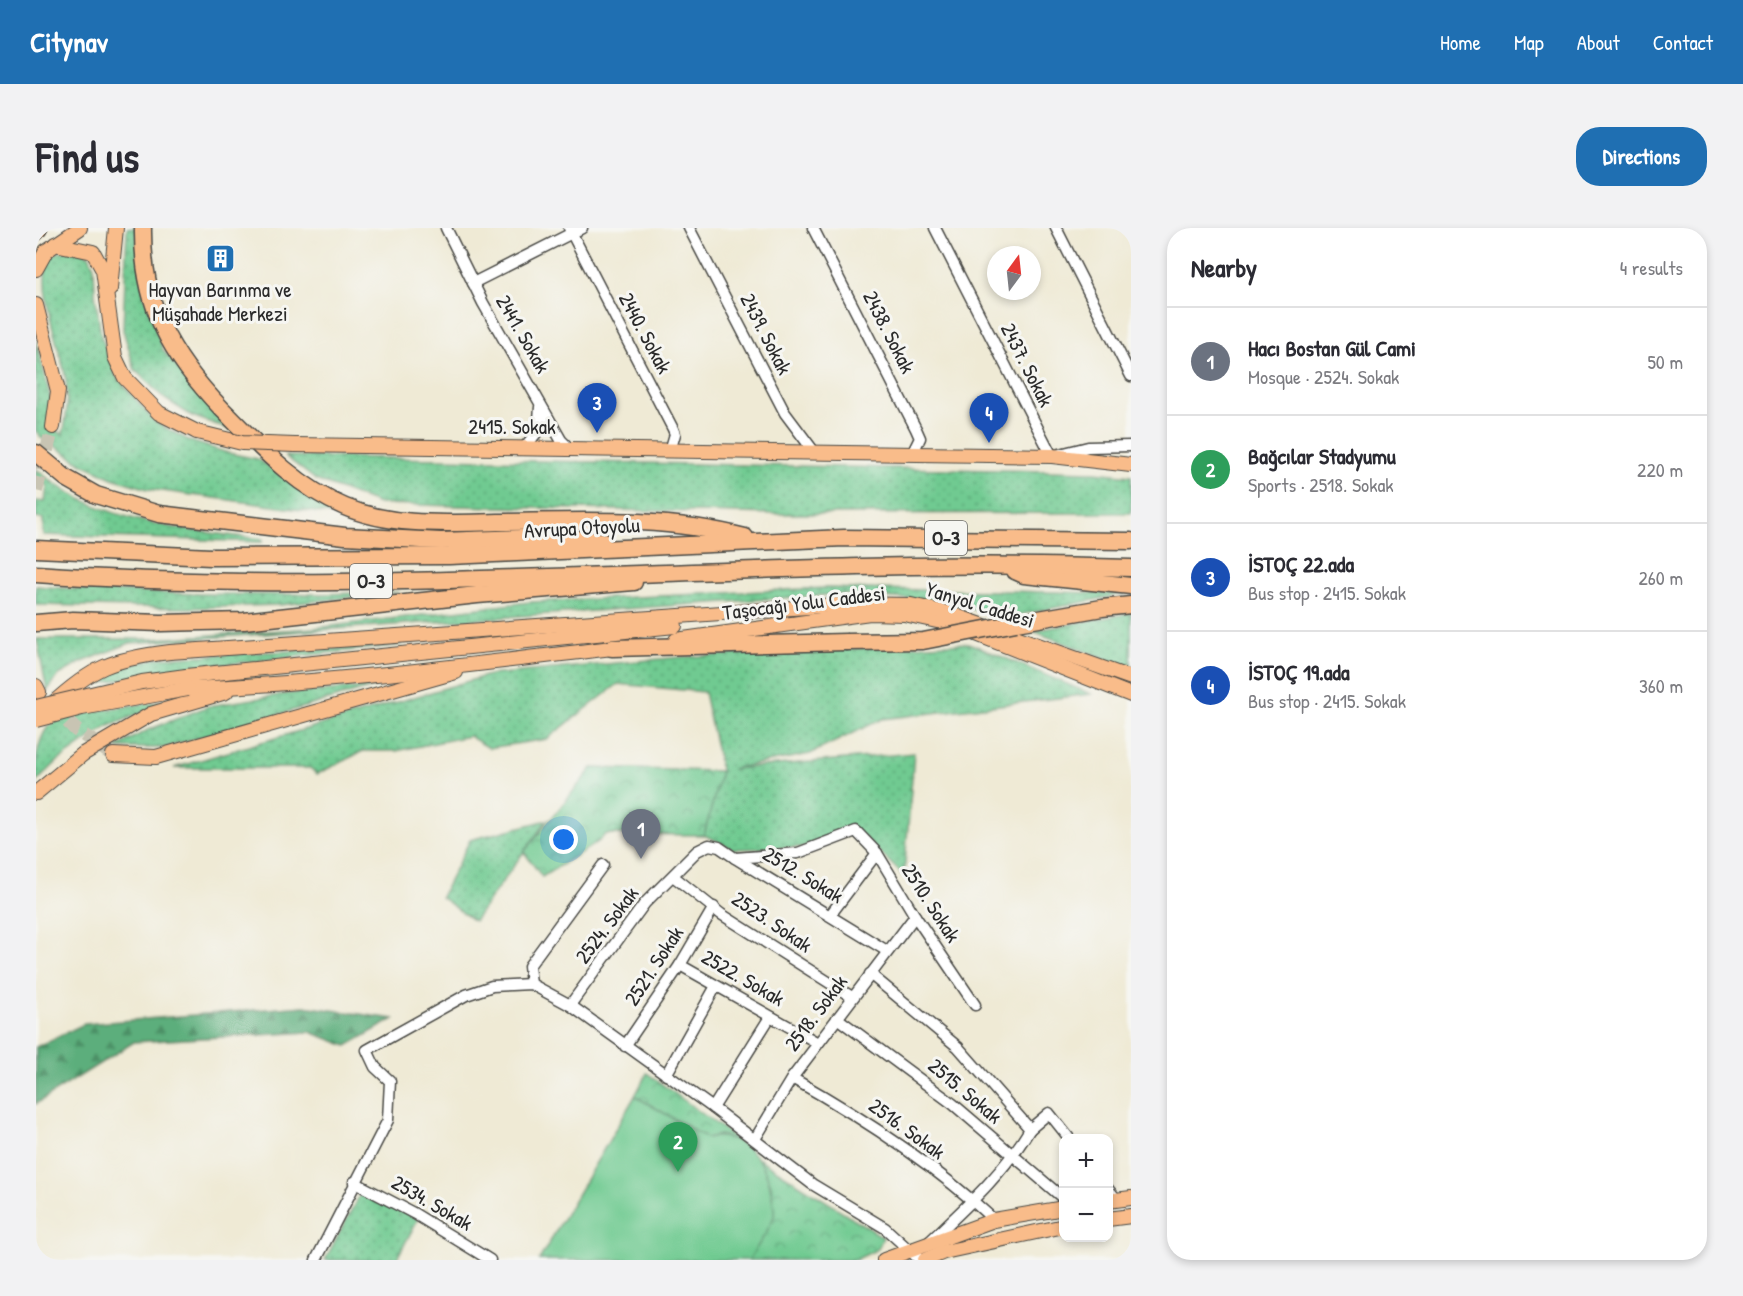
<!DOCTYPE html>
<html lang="en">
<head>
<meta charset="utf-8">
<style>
  :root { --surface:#fff; --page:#f2f2f3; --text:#2b2b33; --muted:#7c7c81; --line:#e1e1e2; --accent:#1f6fb2 }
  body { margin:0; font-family:"Patrick Hand",sans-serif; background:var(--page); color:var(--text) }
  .controls { position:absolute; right:18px; bottom:18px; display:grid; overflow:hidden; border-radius:12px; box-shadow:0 3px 9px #0003 }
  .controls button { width:54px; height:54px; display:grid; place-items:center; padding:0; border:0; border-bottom:2px solid var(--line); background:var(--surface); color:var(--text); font:30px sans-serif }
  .compass { position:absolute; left:951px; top:18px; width:54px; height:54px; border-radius:50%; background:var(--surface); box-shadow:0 3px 9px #0003; rotate:15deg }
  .you { position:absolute; left:528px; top:612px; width:21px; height:21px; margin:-15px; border:4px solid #fff; border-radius:50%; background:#1a73e8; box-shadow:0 0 0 9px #1a73e833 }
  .badge { display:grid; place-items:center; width:39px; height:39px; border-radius:50%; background:var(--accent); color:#fff; font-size:20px; font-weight:700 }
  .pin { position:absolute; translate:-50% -50px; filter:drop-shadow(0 2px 3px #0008) }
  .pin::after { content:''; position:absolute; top:32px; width:21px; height:18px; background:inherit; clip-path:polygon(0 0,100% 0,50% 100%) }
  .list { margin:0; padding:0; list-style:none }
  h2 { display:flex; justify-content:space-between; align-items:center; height:78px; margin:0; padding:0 24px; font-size:26px }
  h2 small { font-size:20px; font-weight:400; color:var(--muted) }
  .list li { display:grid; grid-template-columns:39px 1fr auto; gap:18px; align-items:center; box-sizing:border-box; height:108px; padding:0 24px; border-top:2px solid var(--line) }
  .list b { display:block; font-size:22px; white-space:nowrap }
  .list p { margin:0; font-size:20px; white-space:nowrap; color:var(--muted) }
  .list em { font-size:20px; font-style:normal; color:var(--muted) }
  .map { position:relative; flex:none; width:1095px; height:1032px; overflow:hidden; border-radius:24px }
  header { display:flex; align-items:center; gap:36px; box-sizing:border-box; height:84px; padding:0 30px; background:var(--accent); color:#fff }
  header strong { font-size:28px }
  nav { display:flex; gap:33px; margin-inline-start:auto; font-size:21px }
  .intro { display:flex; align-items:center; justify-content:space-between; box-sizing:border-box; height:144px; padding:0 36px }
  h1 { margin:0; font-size:42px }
  .button { padding:15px 27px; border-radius:24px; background:var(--accent); color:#fff; font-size:21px; font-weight:700 }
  main { display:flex; gap:36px; padding:0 36px }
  aside { flex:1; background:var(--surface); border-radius:24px; box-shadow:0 3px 9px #0003 }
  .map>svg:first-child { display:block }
  .grass { fill:url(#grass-dots); stroke:#4d7a5e; stroke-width:1.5 }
  .forest { fill:url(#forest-firs); stroke:#436c53; stroke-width:1.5 }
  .park { fill:url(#park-crowns); stroke:#4d7a5e; stroke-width:1.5 }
  .garden { fill:#6fca91; stroke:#4d7a5e; stroke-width:1.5 }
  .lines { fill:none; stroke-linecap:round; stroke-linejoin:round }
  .major-tunnel { stroke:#c8c4b3; stroke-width:14; stroke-dasharray:14 7; stroke-linecap:butt }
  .minor-casing { stroke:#484844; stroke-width:13 }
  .major-casing { stroke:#484844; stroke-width:16 }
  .highway-casing { stroke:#484844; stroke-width:19 }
  .minor { stroke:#fff; stroke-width:10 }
  .major { stroke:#f9bc8a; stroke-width:14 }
  .highway { stroke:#f9bc8a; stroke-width:16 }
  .major-bridge-casing { stroke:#484844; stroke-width:16; stroke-linecap:butt }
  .highway-bridge-casing { stroke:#484844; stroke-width:19; stroke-linecap:butt }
  .major-bridge { stroke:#f9bc8a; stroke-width:14 }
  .highway-bridge { stroke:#f9bc8a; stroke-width:16 }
  .labels { text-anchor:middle; stroke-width:6; stroke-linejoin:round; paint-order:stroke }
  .shield { fill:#f6f6f2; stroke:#686867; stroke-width:1.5 }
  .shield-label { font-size:20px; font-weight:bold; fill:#2b2b2b }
  .poi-label { font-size:21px; fill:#2b2b2b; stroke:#f6f6f2 }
  .street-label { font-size:21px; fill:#2b2b2b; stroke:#f6f6f2 }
</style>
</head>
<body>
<header>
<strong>Citynav</strong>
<nav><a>Home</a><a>Map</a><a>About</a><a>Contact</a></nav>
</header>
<div class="intro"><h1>Find us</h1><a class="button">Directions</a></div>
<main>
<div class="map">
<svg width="1095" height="1032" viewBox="0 0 1095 1032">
  <defs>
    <pattern id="grass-dots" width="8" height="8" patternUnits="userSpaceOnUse" patternTransform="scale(1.5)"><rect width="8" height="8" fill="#6fca91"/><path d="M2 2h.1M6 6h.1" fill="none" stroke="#5ba477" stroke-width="1.8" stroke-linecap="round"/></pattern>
    <pattern id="forest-firs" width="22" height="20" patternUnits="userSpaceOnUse" patternTransform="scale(1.5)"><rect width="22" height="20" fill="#5bae7b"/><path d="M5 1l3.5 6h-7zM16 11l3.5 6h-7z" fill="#4b8e65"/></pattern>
    <pattern id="park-crowns" width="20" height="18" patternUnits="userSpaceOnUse" patternTransform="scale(1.5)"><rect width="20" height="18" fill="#6fca91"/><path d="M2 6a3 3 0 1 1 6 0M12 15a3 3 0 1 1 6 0" fill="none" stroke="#5ba477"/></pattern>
  </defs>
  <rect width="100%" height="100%" fill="#f6f6f2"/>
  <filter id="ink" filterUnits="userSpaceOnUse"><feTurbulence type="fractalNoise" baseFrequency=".0167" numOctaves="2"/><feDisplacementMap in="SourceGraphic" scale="12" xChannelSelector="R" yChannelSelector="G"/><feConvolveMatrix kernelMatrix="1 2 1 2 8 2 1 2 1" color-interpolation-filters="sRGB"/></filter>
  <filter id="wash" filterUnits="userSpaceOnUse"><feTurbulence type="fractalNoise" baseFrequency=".008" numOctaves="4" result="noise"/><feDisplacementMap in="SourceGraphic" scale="24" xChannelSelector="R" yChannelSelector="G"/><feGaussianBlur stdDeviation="1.35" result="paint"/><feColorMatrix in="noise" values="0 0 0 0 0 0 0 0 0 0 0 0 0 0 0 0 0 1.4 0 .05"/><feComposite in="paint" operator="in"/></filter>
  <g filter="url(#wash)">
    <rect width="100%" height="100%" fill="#efead5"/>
    <!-- grass -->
    <g class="grass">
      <polygon points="91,0 100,0 107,64 127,122 196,202 156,188 129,171 99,142 87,102"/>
      <path d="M 38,21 L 53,27 L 58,39 L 59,65 L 65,108 L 80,148 L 119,194 L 154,213 L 192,225 L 222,231 L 262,260 L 317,289 L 112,261 L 76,250 L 45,235 L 5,209 L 0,203 L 0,113 L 15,172 L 12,199 L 27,206 C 32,184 33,164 28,142 C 21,112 0,58 13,31 C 18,24 30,23 38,21 Z"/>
      <polygon points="249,228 1059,244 1095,248 1095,285 740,286 343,276 280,252"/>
      <path d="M 0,241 C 65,297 145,301 226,311 L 226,314 L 7,307 L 7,291 L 0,290 L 0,273 L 9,274 L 11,257 L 0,255 Z"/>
      <path d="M 0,358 C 120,368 243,368 364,364 L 243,377 L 150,380 L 0,377 Z"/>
      <path d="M 790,360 C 889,363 989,362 1089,366 L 966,390 L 912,374 L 805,366 L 94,415 L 46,434 L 23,447 L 11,463 L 1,411 L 117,411 L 279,400 L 494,374 Z"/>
      <polygon points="1095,385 1095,441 997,403"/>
      <polygon points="933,415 1055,466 846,491 774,526 695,541 878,525 868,648 828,609 812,601 769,619 698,621 668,607 685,543 668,464 582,456 511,511 453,520 433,508 360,523 327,523 281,546 274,540 138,540 453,447 646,429"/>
      <polygon points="366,417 136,442 43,459 85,439 122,430"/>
      <polygon points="340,458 128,520 79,520 112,502 173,478 250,466"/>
      <path d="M 134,473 L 71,499 L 22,533 L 0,554 C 0,534 0,517 11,500 C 22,485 112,475 134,473 Z"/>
      <polygon points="511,592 438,693 405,669 434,612"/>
      <polygon points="327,961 382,991 360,1032 289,1032"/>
    </g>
    <!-- forest -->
    <polygon class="forest" points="268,778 358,791 311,818 274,804 98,814 0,876 0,819 48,796"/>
    <!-- park -->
    <g class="park">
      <polygon points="556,540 685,543 668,607 570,606 562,614 506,649 488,624"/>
      <polygon points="611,845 702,912 684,907 670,910 599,868"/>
      <polygon points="723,931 847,1009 842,1021 819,1032 713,1032 738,987 735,957"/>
    </g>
    <!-- garden -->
    <path class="garden" d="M 599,868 L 670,910 C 708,902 732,935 736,969 C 737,975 739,983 738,988 C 734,1002 720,1019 713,1032 L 503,1032 Z"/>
  </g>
  <g filter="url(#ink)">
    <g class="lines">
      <!-- major-tunnel -->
      <g class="major-tunnel">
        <polyline points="0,263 17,199"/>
        <polyline points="17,479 40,502 77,527"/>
      </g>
      <defs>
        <g id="minor">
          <polyline points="410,0 447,75 525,212 533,220"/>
          <polyline points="533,0 637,201 639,206 634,223"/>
          <polyline points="653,0 749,185 779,225"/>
          <polyline points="777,0 880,201 884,210 876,226"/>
          <polyline points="899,0 1016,228 1052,219 1095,218"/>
          <polyline points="1020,0 1095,148"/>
          <polyline points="437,55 546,0"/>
          <polyline points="488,220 502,203 504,179"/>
          <polyline points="637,648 685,686 816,769"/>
          <polyline points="795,686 841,625"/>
          <polyline points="851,723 699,630 762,625 820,603 841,625 879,688 939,777"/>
          <polyline points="644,737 782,815"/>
          <path d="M 834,746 L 922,819 L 994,901 C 967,946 931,978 894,1013"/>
          <polyline points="495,756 493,738 567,637"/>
          <polyline points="534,777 609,675 661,623 673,617 683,619 699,630"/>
          <polyline points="801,790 917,876 1028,971"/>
          <polyline points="589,818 644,737 678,679"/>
          <polyline points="630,847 680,758"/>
          <path d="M 756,850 C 827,890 898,936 958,992"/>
          <polyline points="677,880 734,789"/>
          <polyline points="994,901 1013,885 1033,910"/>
          <polyline points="719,911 756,850 879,688"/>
          <polyline points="318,954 379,986 454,1032"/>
          <polyline points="1072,961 1081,972"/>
          <polyline points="280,1032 352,892 354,853 339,839 331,822 430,767 456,758 495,756 534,777 677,880 776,956 849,1000 884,1032"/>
        </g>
        <g id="major">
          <polyline points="19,16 57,24 67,42 79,129 89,150 123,185 161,204"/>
          <polyline points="0,41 10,23 44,0"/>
          <polyline points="74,61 80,0"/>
          <polyline points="0,77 22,163 17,199"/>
          <polyline points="259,217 1016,228 1095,237"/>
          <polyline points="640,412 834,385 868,386 915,396 1095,467"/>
          <polyline points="150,448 639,398"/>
          <polyline points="0,458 3,464"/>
          <path d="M 152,461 C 297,455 441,436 585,419"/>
          <path d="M 14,478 C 56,439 76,431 134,424 L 813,376 L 875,377 L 912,385 L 1095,450"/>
          <polyline points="77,527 120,529 420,444"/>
          <polyline points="0,565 47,526 115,486 190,464"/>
          <polyline points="1072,973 1095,970"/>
          <polyline points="1072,991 1095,988"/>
          <polyline points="848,1032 958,992 1028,980"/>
          <polyline points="889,1032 908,1024 1028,998"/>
        </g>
        <g id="highway">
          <path d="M 107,0 C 106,77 134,127 186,181 C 223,218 259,258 309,279 C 356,299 412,295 462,294 C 545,293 628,288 709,309"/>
          <polyline points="0,4 3,0"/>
          <polyline points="0,225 30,250 60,267 123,286 309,308 405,313 516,309 566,313"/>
          <polyline points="0,321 175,329 413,328 808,310 1095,313"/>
          <polyline points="979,343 988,347 1095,358"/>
          <path d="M 0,346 C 365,372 730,327 1095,340"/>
          <polyline points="0,395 37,392 125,395 208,393 441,367 598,354"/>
          <polyline points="980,395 1066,380 1095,377"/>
          <polyline points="576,420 810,414"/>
        </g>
      </defs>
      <!-- minor casing -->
      <use href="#minor" class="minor-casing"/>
      <!-- major casing -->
      <use href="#major" class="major-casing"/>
      <!-- highway casing -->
      <use href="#highway" class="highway-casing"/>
      <!-- minor -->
      <use href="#minor" class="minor"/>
      <!-- major -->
      <use href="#major" class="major"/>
      <!-- highway -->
      <use href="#highway" class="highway"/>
      <defs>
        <g id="major-bridge">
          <polyline points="161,204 206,215 259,217"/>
          <polyline points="0,479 106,454 150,448"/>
          <polyline points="0,492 46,480 152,461"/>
        </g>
        <polyline id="highway-bridge" points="810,414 887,413 980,395"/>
      </defs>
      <!-- major-bridge casing -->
      <use href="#major-bridge" class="major-bridge-casing"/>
      <!-- highway-bridge casing -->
      <use href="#highway-bridge" class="highway-bridge-casing"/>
      <!-- major-bridge -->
      <use href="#major-bridge" class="major-bridge"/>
      <!-- highway-bridge -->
      <use href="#highway-bridge" class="highway-bridge"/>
    </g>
  </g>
  <!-- icons -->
  <defs>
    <symbol id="building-square" viewBox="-11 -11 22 22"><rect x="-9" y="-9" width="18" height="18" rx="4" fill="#1f6fb2" stroke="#f6f6f2"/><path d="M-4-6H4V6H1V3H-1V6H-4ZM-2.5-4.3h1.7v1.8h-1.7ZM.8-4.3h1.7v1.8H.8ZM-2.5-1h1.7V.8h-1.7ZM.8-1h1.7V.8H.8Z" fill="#fff"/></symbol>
  </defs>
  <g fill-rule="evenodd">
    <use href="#building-square" x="168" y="14" width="33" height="33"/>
  </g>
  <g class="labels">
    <!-- shield labels -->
    <g class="shield">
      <rect x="889" y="293" width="42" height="34" rx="4.5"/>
      <rect x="314" y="336" width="42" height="34" rx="4.5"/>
    </g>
    <g class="shield-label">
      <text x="910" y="317">O-3</text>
      <text x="335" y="360">O-3</text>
    </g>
    <!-- poi labels -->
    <g class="poi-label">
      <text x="184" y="69">Hayvan Barınma ve<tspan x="184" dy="24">Müşahade Merkezi</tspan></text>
    </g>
    <!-- street labels -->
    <g class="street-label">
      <text transform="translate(853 104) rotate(63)" y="7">2438. Sokak</text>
      <text transform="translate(609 105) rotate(62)" y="7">2440. Sokak</text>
      <text transform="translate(487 106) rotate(60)" y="7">2441. Sokak</text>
      <text transform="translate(730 106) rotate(63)" y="7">2439. Sokak</text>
      <text transform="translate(991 137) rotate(63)" y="7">2437. Sokak</text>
      <text x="476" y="206">2415. Sokak</text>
      <text transform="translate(546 300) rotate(-3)" y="7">Avrupa Otoyolu</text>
      <text transform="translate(768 375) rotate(-7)" y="7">Taşocağı Yolu Caddesi</text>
      <text transform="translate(944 377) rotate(17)" y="7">Yanyol Caddesi</text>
      <text transform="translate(767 647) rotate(31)" y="7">2512. Sokak</text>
      <text transform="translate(895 675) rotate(57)" y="7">2510. Sokak</text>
      <text transform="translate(736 694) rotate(34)" y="7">2523. Sokak</text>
      <text transform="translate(571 697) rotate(-53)" y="7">2524. Sokak</text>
      <text transform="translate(618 738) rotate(-57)" y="7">2521. Sokak</text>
      <text transform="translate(707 750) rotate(30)" y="7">2522. Sokak</text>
      <text transform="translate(780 785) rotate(-53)" y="7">2518. Sokak</text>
      <text transform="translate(929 863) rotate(40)" y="7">2515. Sokak</text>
      <text transform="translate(871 901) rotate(36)" y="7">2516. Sokak</text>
      <text transform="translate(396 975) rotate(30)" y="7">2534. Sokak</text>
    </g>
  </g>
</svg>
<div class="controls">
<button>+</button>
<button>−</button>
</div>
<svg class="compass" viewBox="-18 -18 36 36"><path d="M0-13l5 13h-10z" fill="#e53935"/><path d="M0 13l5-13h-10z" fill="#7c7c81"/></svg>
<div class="you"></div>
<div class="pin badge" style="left:605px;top:631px;background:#6b7280">1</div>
<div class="pin badge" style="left:642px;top:944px;background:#2e9e5b">2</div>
<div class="pin badge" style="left:561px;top:205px;background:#1a4fb4">3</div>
<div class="pin badge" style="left:953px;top:215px;background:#1a4fb4">4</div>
</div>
<aside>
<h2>Nearby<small>4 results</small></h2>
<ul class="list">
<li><span class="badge" style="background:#6b7280">1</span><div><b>Hacı Bostan Gül Cami</b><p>Mosque · 2524. Sokak</p></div><em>50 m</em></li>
<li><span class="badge" style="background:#2e9e5b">2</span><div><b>Bağcılar Stadyumu</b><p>Sports · 2518. Sokak</p></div><em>220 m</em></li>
<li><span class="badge" style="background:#1a4fb4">3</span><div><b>İSTOÇ 22.ada</b><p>Bus stop · 2415. Sokak</p></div><em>260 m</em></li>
<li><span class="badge" style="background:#1a4fb4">4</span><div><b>İSTOÇ 19.ada</b><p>Bus stop · 2415. Sokak</p></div><em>360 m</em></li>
</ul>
</aside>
</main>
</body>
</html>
